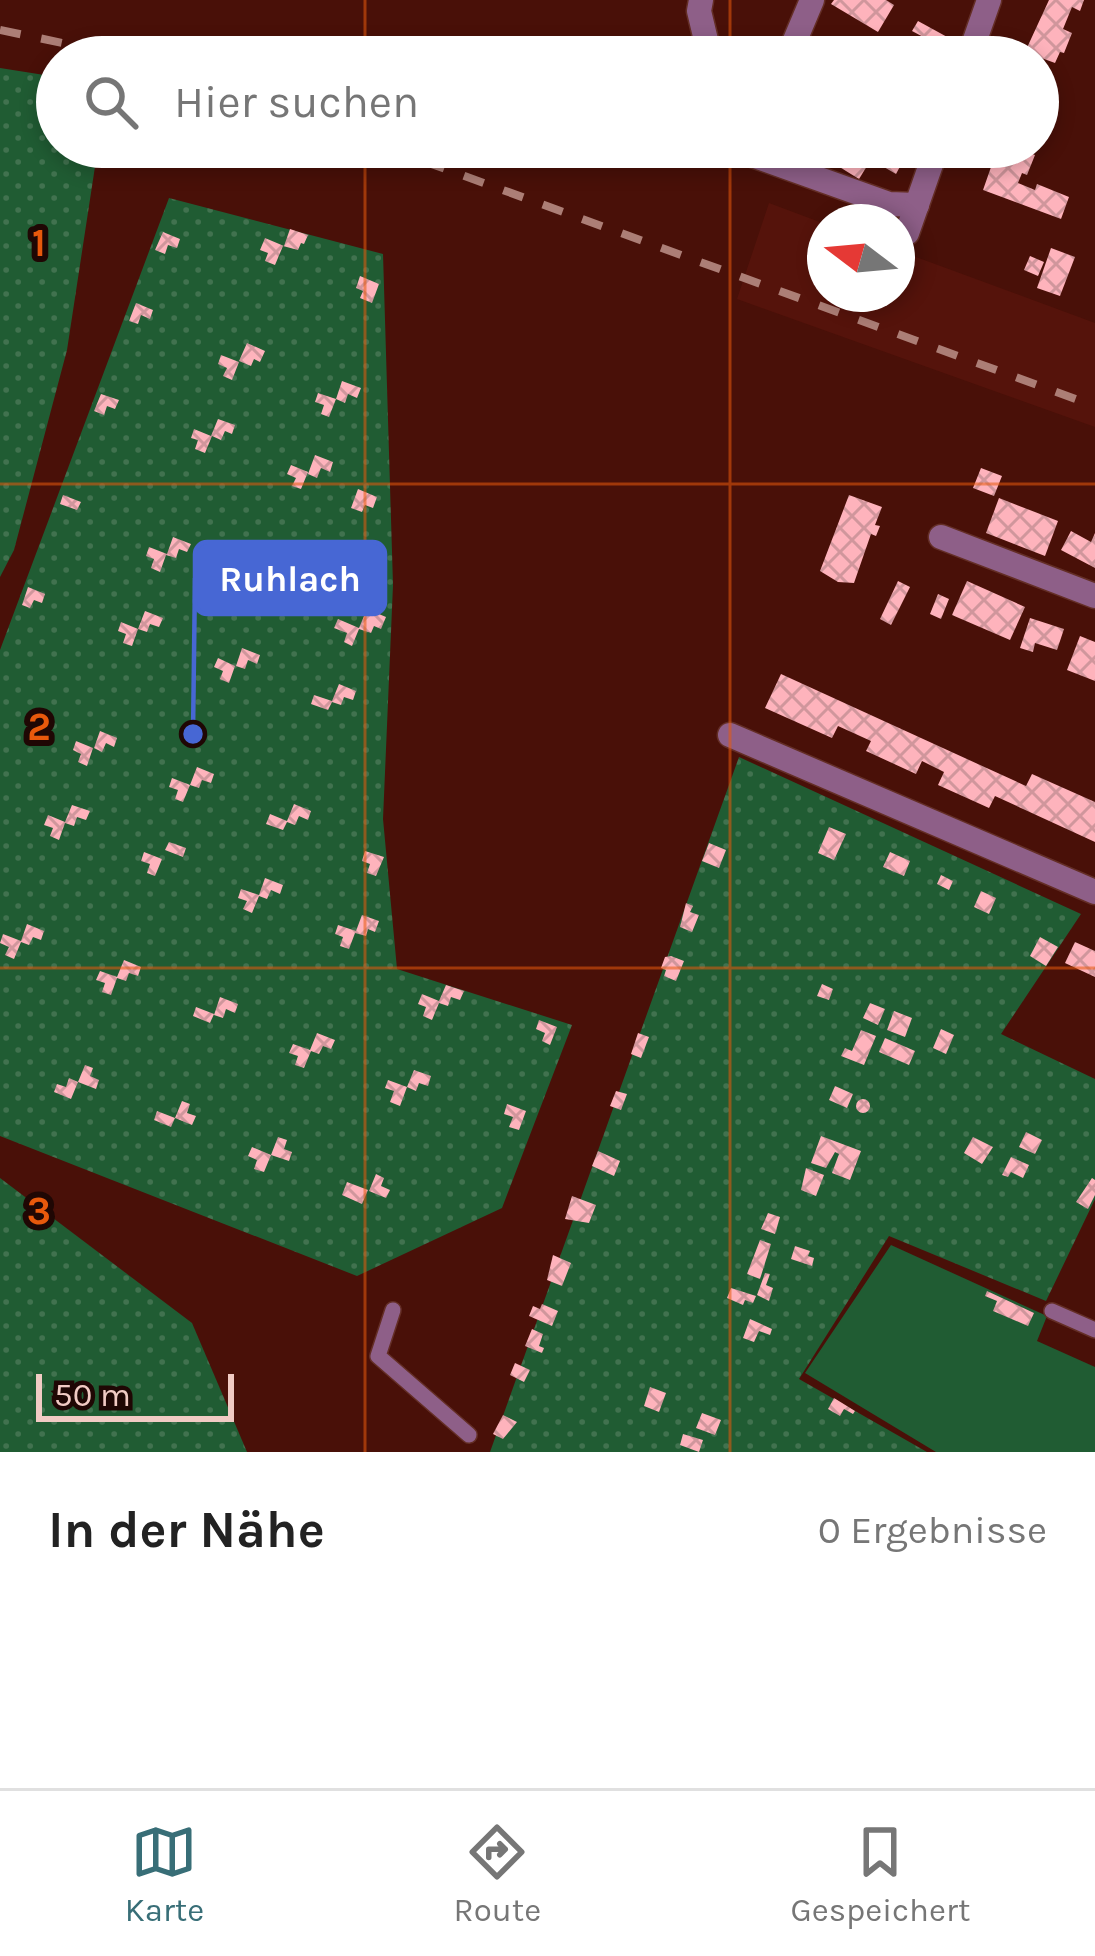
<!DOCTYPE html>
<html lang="de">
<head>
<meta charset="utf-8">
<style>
  :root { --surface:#fff; --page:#f2f2f2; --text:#222; --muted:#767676; --line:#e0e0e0; --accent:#386e77 }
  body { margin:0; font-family:Karla,sans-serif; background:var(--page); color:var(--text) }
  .compass { position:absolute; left:807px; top:204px; width:108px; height:108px; border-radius:50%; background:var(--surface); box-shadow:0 6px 18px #0003; rotate:286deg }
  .scale { position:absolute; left:36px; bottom:30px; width:198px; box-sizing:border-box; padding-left:12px; border:6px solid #f1cbc4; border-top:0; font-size:33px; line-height:42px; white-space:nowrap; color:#f1cbc4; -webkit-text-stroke:9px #1f0704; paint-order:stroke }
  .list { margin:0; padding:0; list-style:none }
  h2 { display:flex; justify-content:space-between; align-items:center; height:156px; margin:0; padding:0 48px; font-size:51px }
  h2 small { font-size:39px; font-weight:400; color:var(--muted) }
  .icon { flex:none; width:66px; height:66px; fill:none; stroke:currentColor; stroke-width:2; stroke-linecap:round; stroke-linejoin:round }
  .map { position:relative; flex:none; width:1095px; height:1452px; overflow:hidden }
  .search { position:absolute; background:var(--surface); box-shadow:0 6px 18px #0003; left:36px; right:36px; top:36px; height:132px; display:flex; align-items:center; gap:30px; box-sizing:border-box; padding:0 42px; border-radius:66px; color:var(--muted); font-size:45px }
  .sheet { height:336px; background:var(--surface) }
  nav { display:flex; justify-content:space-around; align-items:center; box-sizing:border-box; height:168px; border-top:3px solid var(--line); background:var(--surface); font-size:33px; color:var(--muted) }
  nav a { display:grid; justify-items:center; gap:6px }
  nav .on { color:var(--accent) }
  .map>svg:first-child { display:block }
  .built { fill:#55130b }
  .grass { fill:url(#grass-dots) }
  .pitch { fill:#205c33 }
  .building { fill:url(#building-cross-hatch) }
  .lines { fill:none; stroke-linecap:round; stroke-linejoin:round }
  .lane-casing { stroke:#642e26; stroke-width:18 }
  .street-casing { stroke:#642e26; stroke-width:27 }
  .lane { stroke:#8e5f88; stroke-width:15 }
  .street { stroke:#8e5f88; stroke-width:24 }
  .rail { stroke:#ac7e76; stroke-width:8; stroke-dasharray:21 21; stroke-linecap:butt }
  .grid { fill:none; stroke:#e8590c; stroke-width:3; stroke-opacity:0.55 }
  .grid-label { font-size:39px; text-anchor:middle; font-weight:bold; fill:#e8590c; stroke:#1f0704; stroke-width:12; stroke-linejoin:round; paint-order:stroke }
  .leader { fill:none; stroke:#4767d4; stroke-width:4.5 }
  .callout-dot { fill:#4767d4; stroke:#1f0704; stroke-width:4.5 }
  .callout { fill:#4767d4; stroke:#4767d4; stroke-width:4.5 }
  .callout-label { font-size:36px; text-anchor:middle; font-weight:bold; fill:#fff }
</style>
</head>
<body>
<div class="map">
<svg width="1095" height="1452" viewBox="0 0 1095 1452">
  <defs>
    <pattern id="grass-dots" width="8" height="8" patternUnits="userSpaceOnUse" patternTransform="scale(3)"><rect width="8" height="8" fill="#205c33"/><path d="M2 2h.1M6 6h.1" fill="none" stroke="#41724f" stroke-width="1.8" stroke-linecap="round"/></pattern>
    <pattern id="building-cross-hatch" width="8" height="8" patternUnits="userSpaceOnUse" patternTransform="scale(3)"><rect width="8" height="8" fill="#feb3bc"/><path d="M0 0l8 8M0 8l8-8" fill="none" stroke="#d0969c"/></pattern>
  </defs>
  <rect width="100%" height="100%" fill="#491008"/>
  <!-- built -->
  <polygon class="built" points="769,203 825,224 825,294 897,294 897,250 1095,323 1095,427 737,299"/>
  <!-- grass -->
  <g class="grass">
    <polygon points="0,68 57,77 57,147 98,147 67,350 14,550 0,577"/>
    <polygon points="169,198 383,254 393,585 383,819 397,969 572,1025 502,1208 357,1276 0,1136 0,650"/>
    <polygon points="739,757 1081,914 1001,1034 1095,1079 1095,1199 1046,1301 889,1236 799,1379 927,1452 490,1452"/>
    <polygon points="0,1178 192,1323 247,1452 0,1452"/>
  </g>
  <!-- pitch -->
  <polygon class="pitch" points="891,1245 1047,1316 1037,1341 1095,1367 1095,1452 936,1452 805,1373"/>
  <!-- building -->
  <g class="building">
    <polygon points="834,0 886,0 894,5 878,32 831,4"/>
    <polygon points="1049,0 1084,0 1080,11 1072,7 1063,29 1072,33 1064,53 1060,52 1055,63 1025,52"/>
    <polygon points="918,21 949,38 944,48 912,31"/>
    <polygon points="828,38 858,57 816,57"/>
    <polygon points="807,147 854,147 872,158 859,179"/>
    <polygon points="998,147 1024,147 1023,150 1035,155 1027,175 1022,173 1018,183 1035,190 1037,184 1069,197 1061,219 983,190"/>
    <polygon points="884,150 903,161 896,174 877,163"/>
    <polygon points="290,229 308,235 304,244 301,243 298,250 283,246 275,265 265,261 268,253 260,250 265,238 284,246"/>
    <polygon points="163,232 180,239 177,248 168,245 165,254 155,250"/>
    <polygon points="1051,248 1075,257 1060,296 1037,288"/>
    <polygon points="1030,256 1044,262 1038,276 1024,270"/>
    <polygon points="360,276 379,284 372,303 360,298 363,291 356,288"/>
    <polygon points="136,303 153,310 150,319 141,315 138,324 129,321"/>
    <polygon points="247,343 265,351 260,362 254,359 251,366 239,361"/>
    <polygon points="221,355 239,362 232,380 223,376 227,368 218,364"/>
    <polygon points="342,381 361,388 357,398 348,394 345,403 336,399"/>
    <polygon points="318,393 336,399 329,417 321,414 324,405 315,402"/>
    <polygon points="101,394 119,400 115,409 107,406 104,415 94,411"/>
    <polygon points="218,419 235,425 232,434 225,431 221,440 212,436 205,453 195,449 198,440 191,438 194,429 211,436"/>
    <polygon points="315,455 333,462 330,472 321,468 317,478 308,474"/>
    <polygon points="291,465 308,472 301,489 292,486 296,478 287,474"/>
    <polygon points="981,468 1002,476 994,496 973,488"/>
    <polygon points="358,489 377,497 373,508 365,505 362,512 351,508"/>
    <polygon points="63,495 81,502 77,510 60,504"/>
    <polygon points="849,495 882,507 875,525 880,526 876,536 871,534 854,583 838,582 820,571"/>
    <polygon points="999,498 1058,521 1045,556 986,533"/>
    <polygon points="1071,531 1091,542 1095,533 1095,568 1061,550"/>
    <polygon points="173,537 191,544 187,552 179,549 176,558 166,555 160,572 151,568 154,559 146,556 149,547 167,554"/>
    <polygon points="898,581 910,587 891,625 880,619"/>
    <polygon points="967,581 1025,607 1010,640 952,615"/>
    <polygon points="28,587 45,594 42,603 34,600 30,608 22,605"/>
    <polygon points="938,594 949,599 941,619 930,614"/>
    <polygon points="367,609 386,617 381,629 374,626 371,633 359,629 352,646 344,642 347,633 334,628 338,619 359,628"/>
    <polygon points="145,611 163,618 159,627 150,624 147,632 138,629"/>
    <polygon points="1030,618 1064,629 1057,650 1035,643 1033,652 1020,648"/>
    <polygon points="121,622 138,629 132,646 123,643 126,634 118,631"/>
    <polygon points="1080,636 1095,642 1095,681 1067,670"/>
    <polygon points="242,648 260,655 257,664 248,660 245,669 236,666"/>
    <polygon points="218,658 235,666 229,683 220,679 223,671 214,667"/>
    <polygon points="781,674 1026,786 1032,774 1095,802 1095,842 995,796 989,808 938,785 944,772 922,761 916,774 866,751 871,741 838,726 832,738 765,708"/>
    <polygon points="339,684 356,691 353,700 344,697 341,705 332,702 328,710 311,704 314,695 332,701"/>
    <polygon points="100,731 117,738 114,747 106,743 102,752 94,748"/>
    <polygon points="76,741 93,748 87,766 78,762 81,754 73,750"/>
    <polygon points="197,767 214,774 211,783 202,780 199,788 190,785 183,802 175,799 178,790 169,787 172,778 190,785"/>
    <polygon points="294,804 311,811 308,820 299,816 295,825 287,822 283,830 266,824 270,814 287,821"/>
    <polygon points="72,805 90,811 86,820 77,817 74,826 65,823 59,840 50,836 53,828 44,825 48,815 65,822"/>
    <polygon points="829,827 846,834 834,860 818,853"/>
    <polygon points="169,842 186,848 183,857 165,850"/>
    <polygon points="709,843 726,850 719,868 702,861"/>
    <polygon points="365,851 384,857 376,876 367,873 370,864 362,861"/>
    <polygon points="144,852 162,859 155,876 147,873 150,864 141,861"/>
    <polygon points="890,852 910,861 904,876 883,867"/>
    <polygon points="941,875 953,881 949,890 937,884"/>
    <polygon points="265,878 283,885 280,894 271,890 267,899 259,896 252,913 243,909 247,901 238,898 241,889 259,895"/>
    <polygon points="981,891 996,898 989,914 974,907"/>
    <polygon points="686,903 693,906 690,912 699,915 692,932 680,927"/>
    <polygon points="362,915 379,921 375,932 368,929 366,936 355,933 349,949 340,946 343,937 335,934 338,925 356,931"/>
    <polygon points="27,924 44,931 41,940 33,937 29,945 21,942 14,959 5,955 9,947 0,943 3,934 21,941"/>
    <polygon points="1040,937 1058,947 1046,966 1030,956"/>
    <polygon points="1075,942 1095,951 1095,977 1065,963"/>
    <polygon points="671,956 684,961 676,981 664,976 666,970 661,968 665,957"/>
    <polygon points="124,960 141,967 138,976 129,973 126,981 117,978 111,995 102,992 105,983 96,980 100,971 117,977"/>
    <polygon points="822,984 833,989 829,1000 817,996"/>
    <polygon points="446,985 464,991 460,1000 451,997 448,1006 439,1003 432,1020 423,1016 426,1007 418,1004 422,994 439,1001"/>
    <polygon points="220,997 238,1004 235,1013 226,1009 223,1018 214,1015"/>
    <polygon points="870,1003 885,1009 878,1025 863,1018"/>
    <polygon points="196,1007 214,1014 210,1023 193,1016"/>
    <polygon points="894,1011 912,1018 905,1037 887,1030"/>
    <polygon points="539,1020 557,1027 550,1045 542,1041 545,1033 536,1029"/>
    <polygon points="941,1029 954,1035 946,1054 933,1048"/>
    <polygon points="861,1030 876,1036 864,1065 841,1056 845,1048 852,1051"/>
    <polygon points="317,1033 335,1040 331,1049 323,1046 319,1054 311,1051 304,1068 295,1065 298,1056 289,1053 293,1044 310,1050"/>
    <polygon points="638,1033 649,1037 641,1058 631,1054"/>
    <polygon points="885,1038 915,1051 909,1065 879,1052"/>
    <polygon points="85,1065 93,1068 90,1076 99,1080 96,1089 78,1082 71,1099 54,1092 57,1084 66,1087 69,1078 78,1082"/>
    <polygon points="414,1070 431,1076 428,1086 419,1083 416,1091 407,1087"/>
    <polygon points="388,1080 407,1087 400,1106 390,1102 394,1091 385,1088"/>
    <polygon points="835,1086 853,1094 847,1108 829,1100"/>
    <polygon points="616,1091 627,1094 621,1110 610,1106"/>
    <circle cx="863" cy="1106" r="7"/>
    <polygon points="182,1101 190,1104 187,1113 196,1116 192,1125 175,1118 171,1127 154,1120 157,1111 175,1118"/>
    <polygon points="507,1104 526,1111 519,1130 509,1127 513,1117 504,1114"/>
    <polygon points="1026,1132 1042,1140 1035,1154 1019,1147"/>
    <polygon points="821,1136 861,1151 850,1180 832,1173 839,1154 835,1152 826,1168 811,1163"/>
    <polygon points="278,1137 287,1140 284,1149 292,1152 289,1161 271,1155"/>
    <polygon points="973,1137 993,1147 982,1164 964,1153"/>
    <polygon points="252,1147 271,1155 264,1172 254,1169 257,1160 248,1156"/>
    <polygon points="598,1151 620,1161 614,1176 592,1166"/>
    <polygon points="1011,1157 1029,1165 1023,1178 1011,1172 1008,1177 1002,1175"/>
    <polygon points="806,1168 824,1175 816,1196 801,1190"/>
    <polygon points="376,1174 384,1178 381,1186 390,1190 386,1198 369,1191"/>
    <polygon points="1092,1178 1095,1180 1095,1195 1088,1209 1076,1202"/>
    <polygon points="347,1182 368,1190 362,1204 342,1195"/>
    <polygon points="572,1196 596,1205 589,1223 565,1219"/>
    <polygon points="768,1213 780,1217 775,1234 761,1229"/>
    <polygon points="760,1240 771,1244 760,1279 747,1274"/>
    <polygon points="795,1246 810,1251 808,1256 814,1258 812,1266 791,1259"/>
    <polygon points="553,1255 571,1263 562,1286 547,1280"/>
    <polygon points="765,1273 770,1274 766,1285 773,1288 769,1301 757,1295"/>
    <polygon points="731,1288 756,1296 753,1303 745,1300 743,1305 727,1298"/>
    <polygon points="987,1291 1034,1313 1028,1326 993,1311 997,1301 985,1296"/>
    <polygon points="542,1304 558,1311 552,1326 529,1316 533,1306 540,1309"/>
    <polygon points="750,1319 772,1329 770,1335 759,1331 754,1342 743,1338"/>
    <polygon points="532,1329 543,1334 539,1346 544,1348 542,1353 525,1346"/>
    <polygon points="515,1363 530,1370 524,1382 510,1375"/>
    <polygon points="650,1387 666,1393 659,1412 644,1406"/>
    <polygon points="834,1398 855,1411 853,1414 844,1409 840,1416 828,1409"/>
    <polygon points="702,1413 721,1420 715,1435 696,1428"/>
    <polygon points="503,1415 517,1422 503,1439 493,1434"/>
    <polygon points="683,1434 703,1440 699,1452 680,1445"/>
  </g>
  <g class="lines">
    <defs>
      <g id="lane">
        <polyline points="393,1310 378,1356 469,1435"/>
        <polyline points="1052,1311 1095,1330"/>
      </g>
      <g id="street">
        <polyline points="701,0 699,11 710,57"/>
        <polyline points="788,57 812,0"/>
        <polyline points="969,57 989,0"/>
        <polyline points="730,147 889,204 917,205"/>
        <polyline points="907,233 937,147"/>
        <polyline points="941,537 1095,596"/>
        <polyline points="730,735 1095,892"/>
      </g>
    </defs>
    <!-- lane casing -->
    <use href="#lane" class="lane-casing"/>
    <!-- street casing -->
    <use href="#street" class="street-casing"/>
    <!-- lane -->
    <use href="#lane" class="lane"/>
    <!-- street -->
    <use href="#street" class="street"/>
    <!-- rail -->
    <g class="rail">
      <polyline points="0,30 130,57"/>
      <polyline points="385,147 1095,406"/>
    </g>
  </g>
  <!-- grid -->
  <path class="grid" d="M 365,0 L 365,57M 730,0 L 730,57M 365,147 L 365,1452M 730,147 L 730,1452M 0,484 L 1095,484M 0,968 L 1095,968"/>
  <g class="grid-label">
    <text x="39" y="256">1</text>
    <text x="39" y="740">2</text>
    <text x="39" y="1224">3</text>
  </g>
  <!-- callouts -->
  <path class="leader" d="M193 734L195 578"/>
  <circle class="callout-dot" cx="193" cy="734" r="12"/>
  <rect class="callout" x="195" y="542" width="190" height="72" rx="12"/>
  <g class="callout-label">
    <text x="290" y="591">Ruhlach</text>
  </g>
</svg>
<svg class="compass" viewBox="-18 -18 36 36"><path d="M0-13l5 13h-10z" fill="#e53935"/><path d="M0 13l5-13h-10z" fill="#767676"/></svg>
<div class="scale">50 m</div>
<div class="search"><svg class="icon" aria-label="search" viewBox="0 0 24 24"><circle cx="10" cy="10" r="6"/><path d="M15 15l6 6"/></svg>Hier suchen</div>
</div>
<section class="sheet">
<h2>In der Nähe<small>0 Ergebnisse</small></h2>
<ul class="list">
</ul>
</section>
<nav>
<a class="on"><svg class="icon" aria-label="map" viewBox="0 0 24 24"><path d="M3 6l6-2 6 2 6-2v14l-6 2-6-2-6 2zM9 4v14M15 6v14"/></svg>Karte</a>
<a><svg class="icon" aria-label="directions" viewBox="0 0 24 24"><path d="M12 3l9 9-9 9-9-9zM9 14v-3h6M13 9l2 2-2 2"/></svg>Route</a>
<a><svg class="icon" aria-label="saved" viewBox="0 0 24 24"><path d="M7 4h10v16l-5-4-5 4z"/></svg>Gespeichert</a>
</nav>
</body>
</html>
